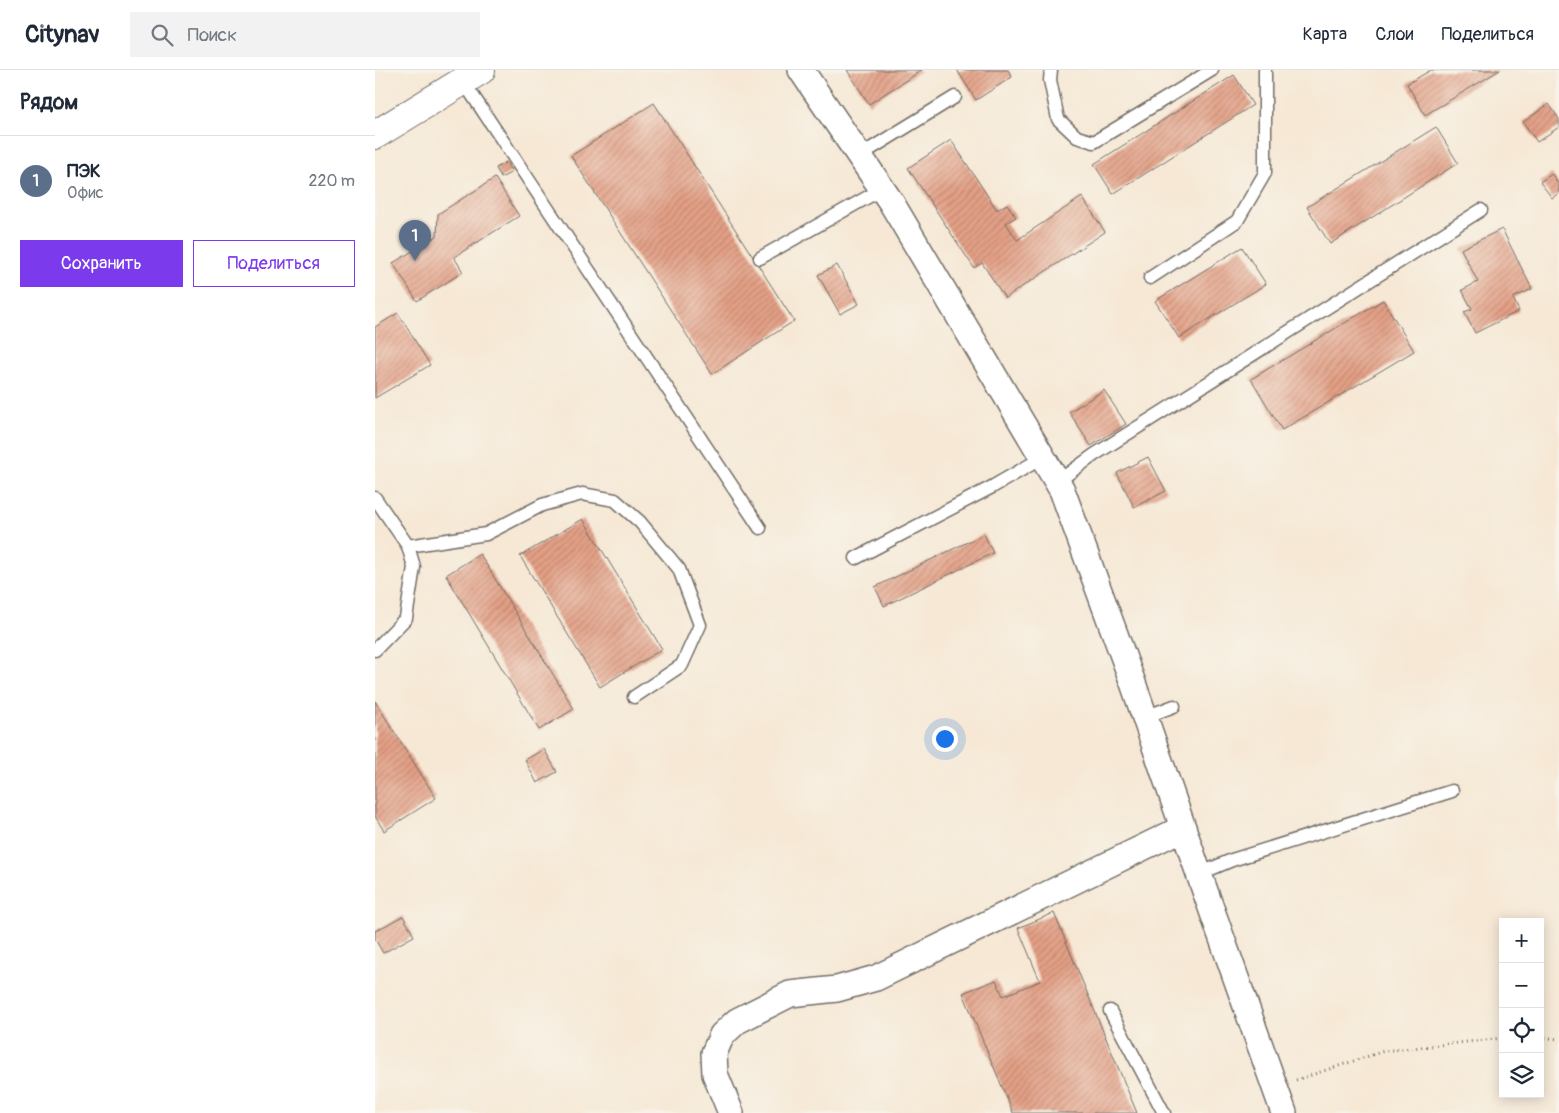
<!DOCTYPE html>
<html lang="ru">
<head>
<meta charset="utf-8">
<style>
  :root { --surface:#fff; --page:#f2f2f3; --text:#1f2937; --muted:#747a83; --line:#e0e1e3; --accent:#7c3aed }
  body { margin:0; font-family:Pangolin,sans-serif; background:var(--page); color:var(--text) }
  .controls { position:absolute; right:15px; bottom:15px; display:grid; overflow:hidden; border-radius:0px; box-shadow:0 2px 12px #0003 }
  .controls button { width:45px; height:45px; display:grid; place-items:center; padding:0; border:0; border-bottom:1px solid var(--line); background:var(--surface); color:var(--text); font:25px sans-serif }
  .you { position:absolute; left:569px; top:668px; width:18px; height:18px; margin:-12px; border:4px solid #fff; border-radius:50%; background:#1a73e8; box-shadow:0 0 0 8px #1a73e833 }
  .badge { display:grid; place-items:center; width:32px; height:32px; border-radius:50%; background:var(--accent); color:#fff; font-size:16px; font-weight:700 }
  .pin { position:absolute; translate:-50% -41px; filter:drop-shadow(0 1px 2px #0008) }
  .pin::after { content:''; position:absolute; top:26px; width:18px; height:15px; background:inherit; clip-path:polygon(0 0,100% 0,50% 100%) }
  .list { margin:0; padding:0; list-style:none }
  h2 { display:flex; justify-content:space-between; align-items:center; height:65px; margin:0; padding:0 20px; font-size:21px }
  h2 small { font-size:16px; font-weight:400; color:var(--muted) }
  .list li { display:grid; grid-template-columns:32px 1fr auto; gap:15px; align-items:center; box-sizing:border-box; height:90px; padding:0 20px; border-top:1px solid var(--line) }
  .list b { display:block; font-size:19px; white-space:nowrap }
  .list p { margin:0; font-size:16px; white-space:nowrap; color:var(--muted) }
  .list em { font-size:16px; font-style:normal; color:var(--muted) }
  .actions { display:flex; gap:10px; padding:15px 20px }
  .actions a { flex:1; padding:11px 0; border:1px solid var(--accent); border-radius:0px; text-align:center; font-size:18px; color:var(--accent) }
  .actions .main { background:var(--accent); color:#fff }
  .icon { flex:none; width:28px; height:28px; fill:none; stroke:currentColor; stroke-width:2; stroke-linecap:round; stroke-linejoin:round }
  .map { position:relative; flex:none; width:1184px; height:1043px; overflow:hidden }
  header { display:flex; align-items:center; gap:30px; box-sizing:border-box; height:70px; padding:0 25px; background:var(--surface); border-bottom:1px solid var(--line) }
  header strong { font-size:24px }
  nav { display:flex; gap:28px; margin-inline-start:auto; font-size:18px }
  .search { width:350px; height:45px; background:var(--page); display:flex; align-items:center; gap:12px; box-sizing:border-box; padding:0 18px; border-radius:0px; color:var(--muted); font-size:19px }
  main { display:flex }
  aside { flex:1; background:var(--surface) }
  .map>svg:first-child { display:block }
  .building { fill:url(#building-hatch) }
  .lines { fill:none; stroke-linecap:round; stroke-linejoin:round }
  .service-casing { stroke:#726d66; stroke-width:15 }
  .minor-casing { stroke:#726d66; stroke-width:28 }
  .secondary-casing { stroke:#726d66; stroke-width:30 }
  .path { stroke:#726d66; stroke-width:3; stroke-dasharray:1 4; stroke-linecap:butt }
  .service { stroke:#fff; stroke-width:12 }
  .minor { stroke:#fff; stroke-width:25 }
  .secondary { stroke:#fff; stroke-width:28 }
</style>
</head>
<body>
<header>
<strong>Citynav</strong>
<div class="search"><svg class="icon" aria-label="search" viewBox="0 0 24 24"><circle cx="10" cy="10" r="6"/><path d="M15 15l6 6"/></svg>Поиск</div>
<nav><a>Карта</a><a>Слои</a><a>Поделиться</a></nav>
</header>
<main>
<aside>
<h2>Рядом<small></small></h2>
<ul class="list">
<li><span class="badge" style="background:#5c6f8a">1</span><div><b>ПЭК</b><p>Офис</p></div><em>220 m</em></li>
</ul>
<div class="actions"><a class="main">Сохранить</a><a>Поделиться</a></div>
</aside>
<div class="map">
<svg width="1184" height="1043" viewBox="0 0 1184 1043">
  <defs>
    <pattern id="building-hatch" width="6" height="6" patternUnits="userSpaceOnUse" patternTransform="scale(1.25)"><rect width="6" height="6" fill="#e4a086"/><path d="M-1 1l2-2M0 6l6-6M5 7l2-2" fill="none" stroke="#b9836e"/></pattern>
  </defs>
  <rect width="100%" height="100%" fill="#f7f3e8"/>
  <filter id="ink" filterUnits="userSpaceOnUse"><feTurbulence type="fractalNoise" baseFrequency=".02" numOctaves="2"/><feDisplacementMap in="SourceGraphic" scale="10" xChannelSelector="R" yChannelSelector="G"/><feConvolveMatrix kernelMatrix="1 2 1 2 8 2 1 2 1" color-interpolation-filters="sRGB"/></filter>
  <filter id="wash" filterUnits="userSpaceOnUse"><feTurbulence type="fractalNoise" baseFrequency=".0096" numOctaves="4" result="noise"/><feDisplacementMap in="SourceGraphic" scale="20" xChannelSelector="R" yChannelSelector="G"/><feGaussianBlur stdDeviation="1.12" result="paint"/><feColorMatrix in="noise" values="0 0 0 0 0 0 0 0 0 0 0 0 0 0 0 0 0 1.4 0 .05"/><feComposite in="paint" operator="in"/></filter>
  <g filter="url(#wash)">
    <rect width="100%" height="100%" fill="#f6e8d5"/>
    <g id="blocks">
      <!-- building -->
      <g class="building">
        <polygon points="472,0 547,0 494,34"/>
        <polygon points="582,0 633,0 637,7 601,30"/>
        <polygon points="1056,0 1125,0 1050,45 1032,14"/>
        <polygon points="859,5 878,35 738,124 719,94"/>
        <polygon points="279,33 419,251 337,304 196,86"/>
        <polygon points="1174,34 1184,49 1184,57 1162,72 1148,52"/>
        <polygon points="1061,57 1083,93 955,174 932,137"/>
        <polygon points="576,70 622,140 632,134 641,147 631,153 642,170 707,127 730,162 630,228 607,193 599,198 533,98"/>
        <polygon points="131,92 137,102 126,108 121,98"/>
        <polygon points="1177,104 1184,115 1184,123 1177,128 1165,112"/>
        <polygon points="120,108 144,146 79,187 88,202 42,231 18,193 62,166 63,144"/>
        <polygon points="1127,159 1157,219 1138,228 1144,241 1100,263 1089,242 1097,239 1087,220 1103,212 1086,179"/>
        <polygon points="867,177 891,214 804,268 780,231"/>
        <polygon points="462,195 484,234 465,244 443,205"/>
        <polygon points="1008,230 1039,281 907,360 876,309"/>
        <polygon points="23,243 55,295 0,328 0,257"/>
        <polygon points="729,320 751,354 716,376 694,342"/>
        <polygon points="773,387 791,421 759,437 742,403"/>
        <polygon points="208,449 287,579 225,617 145,486"/>
        <polygon points="609,464 618,483 509,536 500,517"/>
        <polygon points="105,484 199,639 164,660 71,505"/>
        <polygon points="0,631 61,728 9,761 0,746"/>
        <polygon points="169,679 182,702 162,713 150,690"/>
        <polygon points="679,843 762,1043 638,1043 588,923 621,910 628,926 665,911 643,858"/>
        <polygon points="28,846 39,866 8,883 0,869 0,861"/>
      </g>
    </g>
  </g>
  <g filter="url(#ink)">
    <use href="#blocks" fill-opacity="0" stroke="#726d66" stroke-width="1"/>
    <g class="lines">
      <defs>
        <g id="service">
          <polyline points="676,0 675,10 683,49 702,67 719,72 837,0"/>
          <polyline points="88,11 385,458"/>
          <polyline points="484,86 580,27"/>
          <polyline points="385,188 507,119"/>
          <polyline points="775,208 862,151 890,103 890,0"/>
          <polyline points="682,412 719,385 1106,140"/>
          <polyline points="0,428 33,476 39,497 31,548 0,580"/>
          <polyline points="33,476 111,464 167,435 207,424 240,430 265,452 304,499 325,555 307,595 259,627"/>
          <polyline points="481,488 617,417 667,388"/>
          <polyline points="770,647 799,636"/>
          <polyline points="824,804 857,790 1077,721"/>
          <polyline points="735,941 789,1043"/>
        </g>
        <g id="minor">
          <polyline points="426,0 516,132 687,420 758,613 824,804 909,1043"/>
          <polyline points="356,1043 340,1004 339,983 347,965 362,951 415,924 462,919 501,908 808,758"/>
        </g>
        <polyline id="secondary" points="0,65 106,0"/>
      </defs>
      <!-- service casing -->
      <use href="#service" class="service-casing"/>
      <!-- minor casing -->
      <use href="#minor" class="minor-casing"/>
      <!-- secondary casing -->
      <use href="#secondary" class="secondary-casing"/>
      <!-- path -->
      <g class="path">
        <polyline points="1165,967 1184,969"/>
        <polyline points="921,1010 1009,981 1128,968"/>
      </g>
      <!-- service -->
      <use href="#service" class="service"/>
      <!-- minor -->
      <use href="#minor" class="minor"/>
      <!-- secondary -->
      <use href="#secondary" class="secondary"/>
    </g>
  </g>
</svg>
<div class="controls">
<button>+</button>
<button>−</button>
<button><svg class="icon" aria-label="locate" viewBox="0 0 24 24"><circle cx="12" cy="12" r="6"/><path d="M12 2v4M12 18v4M2 12h4M18 12h4"/></svg></button>
<button><svg class="icon" aria-label="layers" viewBox="0 0 24 24"><path d="M12 4l9 5-9 5-9-5zM3 14l9 5 9-5"/></svg></button>
</div>
<div class="you"></div>
<div class="pin badge" style="left:40px;top:191px;background:#5c6f8a">1</div>
</div>
</main>
</body>
</html>
